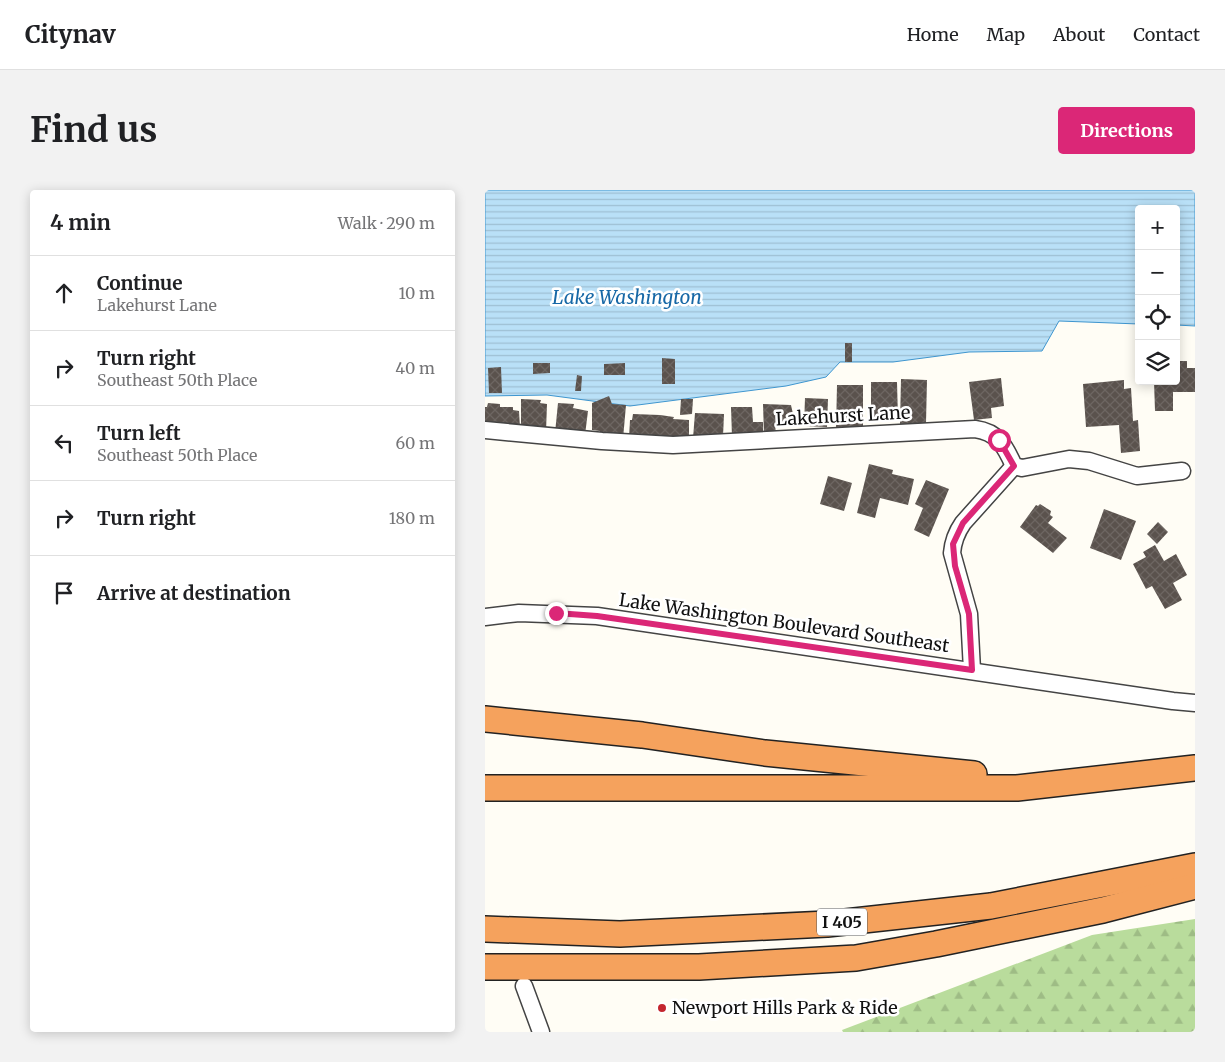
<!DOCTYPE html>
<html lang="en">
<head>
<meta charset="utf-8">
<style>
  :root { --surface:#fff; --page:#f2f2f2; --text:#202124; --muted:#757577; --line:#e0e0e0; --accent:#db2777 }
  body { margin:0; font-family:Merriweather,serif; background:var(--page); color:var(--text) }
  .controls { position:absolute; right:15px; top:15px; display:grid; overflow:hidden; border-radius:5px; box-shadow:0 2px 12px #0003 }
  .controls button { width:45px; height:45px; display:grid; place-items:center; padding:0; border:0; border-bottom:1px solid var(--line); background:var(--surface); color:var(--text); font:25px sans-serif }
  .stop { position:absolute; width:15px; height:15px; margin:-11px; border:4px solid #db2777; border-radius:50%; background:#fff }
  .stop.end { background:#db2777; border-color:#fff; box-shadow:0 1px 5px #0008 }
  .list { margin:0; padding:0; list-style:none }
  h2 { display:flex; justify-content:space-between; align-items:center; height:65px; margin:0; padding:0 20px; font-size:21px }
  h2 small { font-size:16px; font-weight:400; color:var(--muted) }
  .list li { display:grid; grid-template-columns:32px 1fr auto; gap:15px; align-items:center; box-sizing:border-box; height:75px; padding:0 20px; border-top:1px solid var(--line) }
  .list b { display:block; font-size:19px; white-space:nowrap }
  .list p { margin:0; font-size:16px; white-space:nowrap; color:var(--muted) }
  .list em { font-size:16px; font-style:normal; color:var(--muted) }
  .icon { flex:none; width:28px; height:28px; fill:none; stroke:currentColor; stroke-width:2; stroke-linecap:round; stroke-linejoin:round }
  .map { position:relative; flex:none; width:710px; height:842px; overflow:hidden; border-radius:5px }
  header { display:flex; align-items:center; gap:30px; box-sizing:border-box; height:70px; padding:0 25px; background:var(--surface); border-bottom:1px solid var(--line) }
  header strong { font-size:24px }
  nav { display:flex; gap:28px; margin-inline-start:auto; font-size:18px }
  .intro { display:flex; align-items:center; justify-content:space-between; box-sizing:border-box; height:120px; padding:0 30px }
  h1 { margin:0; font-size:35px }
  .button { padding:12px 22px; border-radius:5px; background:var(--accent); color:#fff; font-size:18px; font-weight:700 }
  main { display:flex; gap:30px; padding:0 30px }
  aside { flex:1; background:var(--surface); border-radius:5px; box-shadow:0 2px 12px #0003 }
  .map>svg:first-child { display:block }
  .forest { fill:url(#forest-firs) }
  .water { fill:url(#water-rules); stroke:#3f96cf }
  .building { fill:url(#building-cross-hatch) }
  .lines { fill:none; stroke-linecap:round; stroke-linejoin:round }
  .minor-casing { stroke:#444; stroke-width:19 }
  .highway-casing { stroke:#222; stroke-width:28 }
  .minor { stroke:#fff; stroke-width:16 }
  .highway { stroke:#f5a25d; stroke-width:25 }
  .route { stroke:#db2777; stroke-width:6 }
  .poi-dot { fill:#c4262e; stroke:#fff; stroke-width:2 }
  .labels { text-anchor:middle; stroke-width:5; stroke-linejoin:round; paint-order:stroke }
  .shield { fill:#fff; stroke:#585858; stroke-width:1 }
  .shield-label { font-size:16px; font-weight:bold; fill:#111 }
  .street-label { font-size:18px; fill:#111; stroke:#fff }
  .poi-label { font-size:18px; fill:#111; stroke:#fff; text-anchor:start }
  .water-label { font-size:19px; font-style:italic; fill:#1768a6; stroke:#fff }
</style>
</head>
<body>
<header>
<strong>Citynav</strong>
<nav><a>Home</a><a>Map</a><a>About</a><a>Contact</a></nav>
</header>
<div class="intro"><h1>Find us</h1><a class="button">Directions</a></div>
<main>
<aside>
<h2>4 min<small>Walk · 290 m</small></h2>
<ul class="list">
<li><svg class="icon" aria-label="ahead" viewBox="0 0 24 24"><path d="M12 20V5M6 11l6-6 6 6"/></svg><div><b>Continue</b><p>Lakehurst Lane</p></div><em>10 m</em></li>
<li><svg class="icon" aria-label="right" viewBox="0 0 24 24"><path d="M7 20v-9h11M14 6l5 5-5 5"/></svg><div><b>Turn right</b><p>Southeast 50th Place</p></div><em>40 m</em></li>
<li><svg class="icon" aria-label="left" viewBox="0 0 24 24"><path d="M17 20v-9H6M10 6l-5 5 5 5"/></svg><div><b>Turn left</b><p>Southeast 50th Place</p></div><em>60 m</em></li>
<li><svg class="icon" aria-label="right" viewBox="0 0 24 24"><path d="M7 20v-9h11M14 6l5 5-5 5"/></svg><div><b>Turn right</b></div><em>180 m</em></li>
<li><svg class="icon" aria-label="arrive" viewBox="0 0 24 24"><path d="M6 21V4h12l-3 4 3 4H6"/></svg><div><b>Arrive at destination</b></div></li>
</ul>
</aside>
<div class="map">
<svg width="710" height="842" viewBox="0 0 710 842">
  <defs>
    <pattern id="forest-firs" width="22" height="20" patternUnits="userSpaceOnUse" patternTransform="scale(1.25)"><rect width="22" height="20" fill="#b9dc9c"/><path d="M5 1l3.5 6h-7zM16 11l3.5 6h-7z" fill="#9ebc85"/></pattern>
    <pattern id="water-rules" width="6" height="5" patternUnits="userSpaceOnUse" patternTransform="scale(1.25)"><rect width="6" height="5" fill="#b9e0f7"/><path d="M0 2.5h6" fill="none" stroke="#9ebfd3"/></pattern>
    <pattern id="building-cross-hatch" width="8" height="8" patternUnits="userSpaceOnUse" patternTransform="scale(1.25)"><rect width="8" height="8" fill="#5a524d"/><path d="M0 0l8 8M0 8l8-8" fill="none" stroke="#6d6662"/></pattern>
  </defs>
  <rect width="100%" height="100%" fill="#fffdf5"/>
  <!-- forest -->
  <polygon class="forest" points="710,729 710,842 358,842 357,840 607,745"/>
  <!-- water -->
  <polygon class="water" points="0,0 710,0 710,136 691,135 691,19 654,19 654,134 574,131 557,161 484,162 408,172 355,172 341,187 301,196 145,216 62,205 0,206"/>
  <!-- building -->
  <g class="building">
    <rect x="360" y="153" width="7" height="19"/>
    <polygon points="177,168 190,169 190,194 177,194"/>
    <polygon points="691,171 702,171 702,178 710,178 710,202 688,202 688,221 670,221 669,191 691,191"/>
    <polygon points="48,173 65,173 65,183 48,184"/>
    <polygon points="140,173 140,185 119,185 119,174"/>
    <polygon points="16,177 17,203 4,203 3,178"/>
    <polygon points="92,185 97,186 96,201 90,201"/>
    <polygon points="516,188 519,216 506,218 507,228 489,230 484,192"/>
    <polygon points="416,189 442,190 441,233 415,234"/>
    <polygon points="639,190 639,199 646,198 648,231 653,230 655,261 636,263 634,235 601,237 598,194"/>
    <polygon points="386,192 412,192 413,229 386,230"/>
    <polygon points="352,195 378,195 378,238 351,240"/>
    <polygon points="124,206 127,214 141,215 138,249 114,248 115,241 107,240 107,213"/>
    <polygon points="320,208 343,209 342,237 319,236"/>
    <polygon points="36,209 56,210 55,213 62,214 61,242 36,239"/>
    <polygon points="196,209 208,209 207,224 195,225"/>
    <polygon points="3,213 15,214 15,217 28,217 28,220 34,221 35,238 0,234 0,217 2,217"/>
    <polygon points="73,213 89,214 88,218 103,221 100,245 70,243"/>
    <polygon points="278,214 306,215 310,233 290,234 291,244 279,245"/>
    <polygon points="246,217 267,217 268,232 278,232 278,246 247,247"/>
    <polygon points="210,223 239,224 238,247 208,248"/>
    <polygon points="148,224 175,225 189,227 188,229 204,230 204,248 144,248 145,230 147,230"/>
    <polygon points="384,274 408,280 407,284 429,289 423,315 395,308 390,328 372,323"/>
    <polygon points="343,286 367,293 359,321 335,314"/>
    <polygon points="441,290 464,299 444,347 429,340 438,318 430,314"/>
    <polygon points="555,314 566,321 565,325 568,327 563,333 582,348 568,363 535,337 551,315 553,316"/>
    <polygon points="619,319 651,331 636,370 605,358"/>
    <polygon points="673,332 683,342 672,354 662,344"/>
    <polygon points="670,355 679,371 691,364 702,385 688,393 697,410 680,419 667,396 661,399 648,374 661,367 658,362"/>
  </g>
  <g class="lines">
    <defs>
      <g id="minor">
        <path d="M 0,240 L 117,251 L 188,255 L 490,239 C 513,242 520,256 529,276 L 537,278 L 584,269 L 604,271 L 652,286 L 697,281"/>
        <polyline points="0,427 34,423 112,426 688,511 710,513"/>
        <path d="M 487,480 L 484,424 L 467,363 C 468,351 471,343 478,333 L 529,276"/>
        <polyline points="39,796 56,842"/>
      </g>
      <g id="highway">
        <polyline points="0,529 157,545 280,563 489,584"/>
        <polyline points="0,598 532,598 710,578"/>
        <polyline points="0,739 135,744 342,734 506,716 710,676"/>
        <polyline points="0,777 214,777 371,768 451,754 618,720 710,696"/>
      </g>
    </defs>
    <!-- minor casing -->
    <use href="#minor" class="minor-casing"/>
    <!-- highway casing -->
    <use href="#highway" class="highway-casing"/>
    <!-- minor -->
    <use href="#minor" class="minor"/>
    <!-- highway -->
    <use href="#highway" class="highway"/>
  </g>
  <g class="lines">
    <!-- route -->
    <polyline class="route" points="71,423 112,426 487,480 484,424 470,376 468,354 478,333 529,276 514,250"/>
  </g>
  <!-- markers -->
  <circle class="poi-dot" cx="177" cy="818" r="5"/>
  <g class="labels">
    <!-- shield labels -->
    <rect class="shield" x="332" y="718.5" width="50" height="27" rx="4"/>
    <g class="shield-label">
      <text x="357" y="738">I 405</text>
    </g>
    <!-- street labels -->
    <g class="street-label">
      <text transform="translate(358 226) rotate(-3)" y="6">Lakehurst Lane</text>
      <text transform="translate(299 433) rotate(8)" y="6">Lake Washington Boulevard Southeast</text>
    </g>
    <!-- poi labels -->
    <g class="poi-label">
      <text x="187" y="824">Newport Hills Park &amp; Ride</text>
    </g>
    <!-- water labels -->
    <g class="water-label">
      <text x="142" y="114">Lake Washington</text>
    </g>
  </g>
</svg>
<div class="controls">
<button>+</button>
<button>−</button>
<button><svg class="icon" aria-label="locate" viewBox="0 0 24 24"><circle cx="12" cy="12" r="6"/><path d="M12 2v4M12 18v4M2 12h4M18 12h4"/></svg></button>
<button><svg class="icon" aria-label="layers" viewBox="0 0 24 24"><path d="M12 4l9 5-9 5-9-5zM3 14l9 5 9-5"/></svg></button>
</div>
<div class="stop" style="left:514px;top:250px"></div>
<div class="stop end" style="left:71px;top:423px"></div>
</div>
</main>
</body>
</html>
